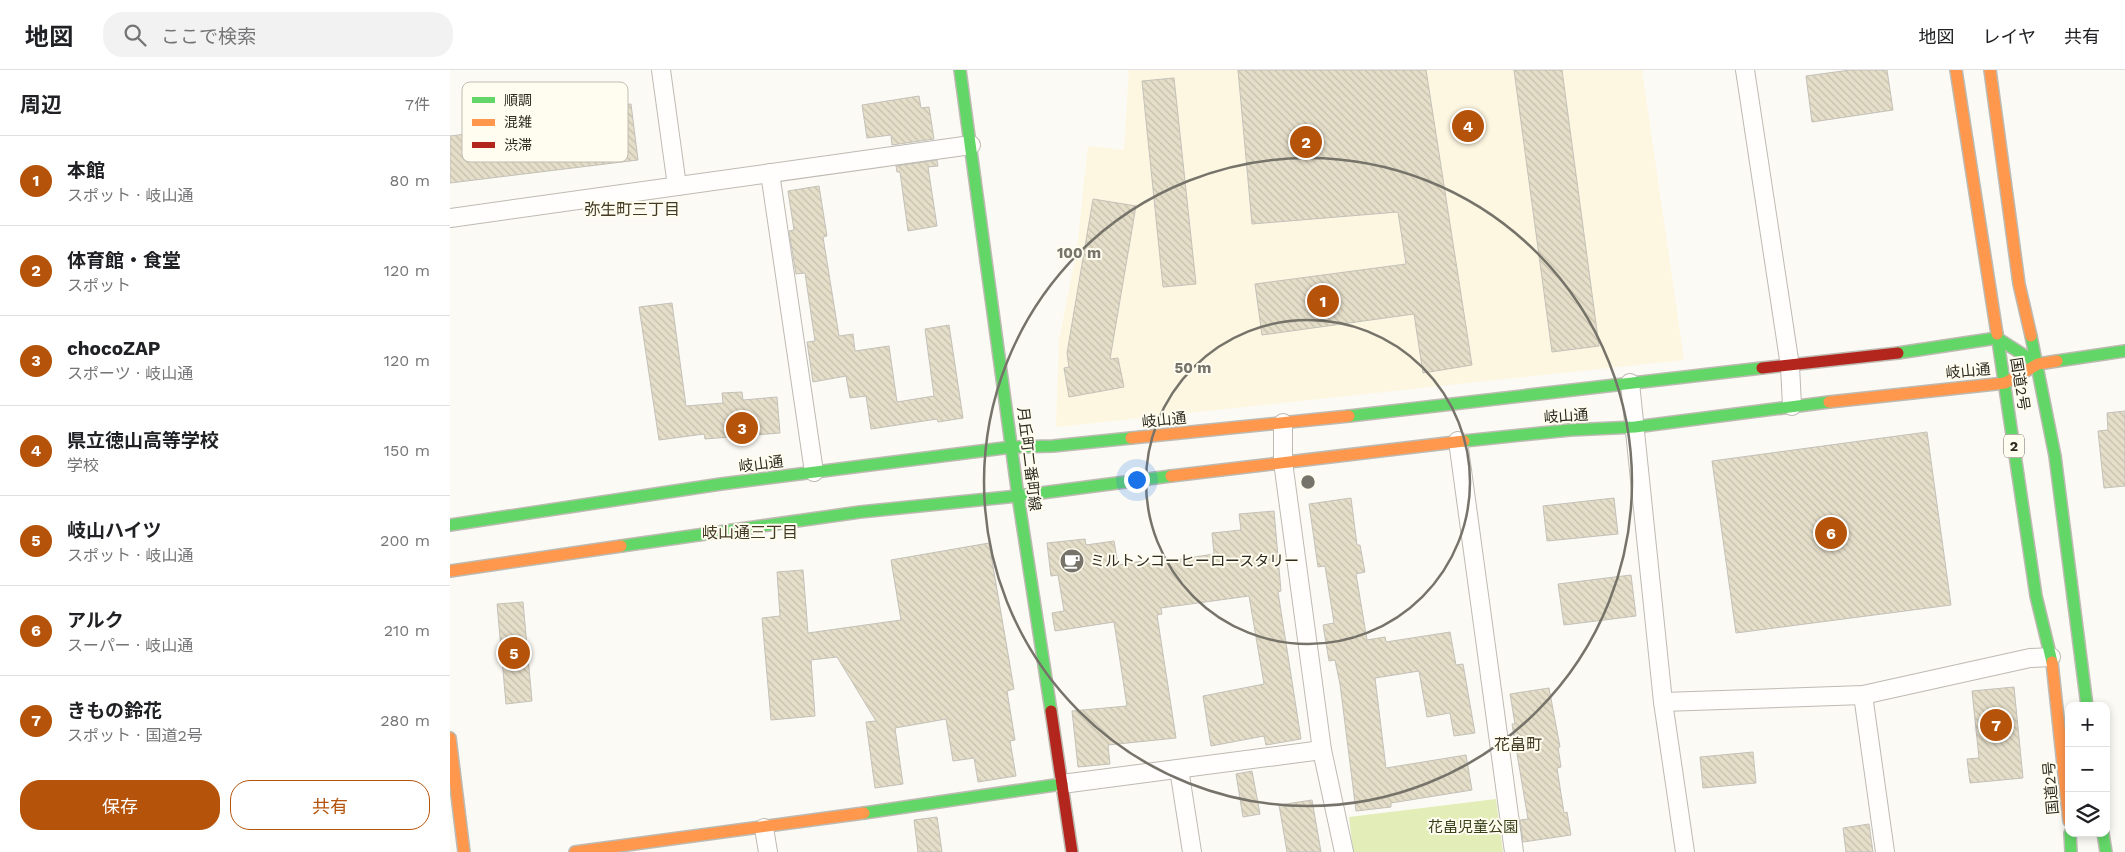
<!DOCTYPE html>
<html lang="ja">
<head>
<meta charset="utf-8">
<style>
  :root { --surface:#fff; --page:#f2f2f2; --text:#202124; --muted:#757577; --line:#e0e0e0; --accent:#b45309 }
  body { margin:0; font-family:"Work Sans","Noto Sans JP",sans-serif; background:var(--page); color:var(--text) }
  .controls { position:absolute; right:15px; bottom:15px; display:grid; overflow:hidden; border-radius:10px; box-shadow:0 2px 8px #0003 }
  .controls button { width:45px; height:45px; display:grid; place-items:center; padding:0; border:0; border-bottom:1px solid var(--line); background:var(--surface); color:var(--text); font:25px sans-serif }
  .you { position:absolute; left:686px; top:409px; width:18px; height:18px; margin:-12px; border:4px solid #fff; border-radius:50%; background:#1a73e8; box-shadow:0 0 0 8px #1a73e833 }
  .badge { display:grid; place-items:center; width:32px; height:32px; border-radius:50%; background:var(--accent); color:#fff; font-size:16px; font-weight:700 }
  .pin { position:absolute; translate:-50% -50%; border:2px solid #fff; box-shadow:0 1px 5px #0006 }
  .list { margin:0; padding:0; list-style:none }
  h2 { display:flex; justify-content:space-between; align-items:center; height:65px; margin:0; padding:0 20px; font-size:21px }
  h2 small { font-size:16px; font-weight:400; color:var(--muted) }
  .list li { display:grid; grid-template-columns:32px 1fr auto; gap:15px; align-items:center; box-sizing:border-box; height:90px; padding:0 20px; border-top:1px solid var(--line) }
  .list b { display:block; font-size:19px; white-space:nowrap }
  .list p { margin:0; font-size:16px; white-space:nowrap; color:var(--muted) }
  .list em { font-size:16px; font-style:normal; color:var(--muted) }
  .actions { display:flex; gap:10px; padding:15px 20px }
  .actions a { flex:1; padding:11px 0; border:1px solid var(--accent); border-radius:20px; text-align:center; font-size:18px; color:var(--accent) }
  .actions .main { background:var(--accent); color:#fff }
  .icon { flex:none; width:28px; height:28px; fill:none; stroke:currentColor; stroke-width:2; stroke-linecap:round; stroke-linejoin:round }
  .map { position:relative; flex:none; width:1675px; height:782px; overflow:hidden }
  header { display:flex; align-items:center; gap:30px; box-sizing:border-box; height:70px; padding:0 25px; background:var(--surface); border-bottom:1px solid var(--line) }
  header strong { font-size:24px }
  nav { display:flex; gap:28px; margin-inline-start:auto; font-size:18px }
  .search { width:350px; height:45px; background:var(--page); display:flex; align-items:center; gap:12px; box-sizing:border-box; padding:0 18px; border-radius:20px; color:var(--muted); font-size:19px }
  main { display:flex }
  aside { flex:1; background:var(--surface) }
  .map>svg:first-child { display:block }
  .built { fill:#fdf6e0 }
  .green { fill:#e2edb8 }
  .building { fill:url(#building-back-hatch); stroke:#c4c1ba }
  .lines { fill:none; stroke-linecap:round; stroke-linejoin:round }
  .street-casing { stroke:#bdbab2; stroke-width:20 }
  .fast-casing { stroke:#bdbab2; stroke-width:14 }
  .slow-casing { stroke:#bdbab2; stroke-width:14 }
  .jam-casing { stroke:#bdbab2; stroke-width:14 }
  .street { stroke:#fffefd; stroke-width:18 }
  .fast { stroke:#63d668; stroke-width:11 }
  .slow { stroke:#ff974d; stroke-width:11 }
  .jam { stroke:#b3261e; stroke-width:11 }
  .ring { fill:none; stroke:#76736a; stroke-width:2.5 }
  .labels { text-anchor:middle; stroke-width:4; stroke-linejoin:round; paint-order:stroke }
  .shield { fill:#fffcf0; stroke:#6d695e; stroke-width:1 }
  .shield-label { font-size:14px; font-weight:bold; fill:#2e2a20 }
  .street-label { font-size:15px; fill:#2e2a20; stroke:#fffcf0 }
  .poi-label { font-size:15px; fill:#2e2a20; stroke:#fffcf0; text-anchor:start }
  .park-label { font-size:15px; fill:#39411a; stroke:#fffcf0 }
  .neighbourhood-label { font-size:16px; fill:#413922; stroke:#fffcf0 }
  .key { fill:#fffcf0; stroke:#c0bdb2; stroke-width:1 }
  .key-label { font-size:14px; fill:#2e2a20 }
  .centre { fill:#76736a; stroke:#fffcf0; stroke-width:2.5 }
  .ring-label { font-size:15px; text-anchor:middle; font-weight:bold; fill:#76736a; stroke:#fffcf0; stroke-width:4; stroke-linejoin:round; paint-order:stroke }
</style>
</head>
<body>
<header>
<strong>地図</strong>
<div class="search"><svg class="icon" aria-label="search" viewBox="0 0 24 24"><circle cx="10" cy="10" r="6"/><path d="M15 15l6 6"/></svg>ここで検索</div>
<nav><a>地図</a><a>レイヤ</a><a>共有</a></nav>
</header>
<main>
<aside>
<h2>周辺<small>7件</small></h2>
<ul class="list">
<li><span class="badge">1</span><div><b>本館</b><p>スポット · 岐山通</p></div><em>80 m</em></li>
<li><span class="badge">2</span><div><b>体育館・食堂</b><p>スポット</p></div><em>120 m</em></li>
<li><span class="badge">3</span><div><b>chocoZAP</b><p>スポーツ · 岐山通</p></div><em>120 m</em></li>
<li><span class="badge">4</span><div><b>県立徳山高等学校</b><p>学校</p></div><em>150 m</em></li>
<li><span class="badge">5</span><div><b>岐山ハイツ</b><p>スポット · 岐山通</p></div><em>200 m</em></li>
<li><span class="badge">6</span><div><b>アルク</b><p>スーパー · 岐山通</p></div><em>210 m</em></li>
<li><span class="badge">7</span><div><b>きもの鈴花</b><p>スポット · 国道2号</p></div><em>280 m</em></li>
</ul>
<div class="actions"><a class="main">保存</a><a>共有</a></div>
</aside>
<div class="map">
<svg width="1675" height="782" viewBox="0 0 1675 782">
  <defs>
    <pattern id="building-back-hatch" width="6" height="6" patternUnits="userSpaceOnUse" patternTransform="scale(1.25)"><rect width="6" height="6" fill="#e5dec9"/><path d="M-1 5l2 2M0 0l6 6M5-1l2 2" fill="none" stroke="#c5bfac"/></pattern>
  </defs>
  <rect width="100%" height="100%" fill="#fcfaf4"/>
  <!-- built -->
  <polygon class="built" points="679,0 1192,0 1234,290 606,357 609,270 627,179 638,76 674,80"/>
  <!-- green -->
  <polygon class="green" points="1046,729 1053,782 903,782 899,747"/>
  <!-- building -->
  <g class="building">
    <polygon points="788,0 976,0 1022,295 973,303 964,244 812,265 805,214 956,194 948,142 802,154"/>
    <polygon points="1064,0 1112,0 1149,276 1102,282"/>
    <polygon points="1400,0 1437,0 1443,40 1362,52 1356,6"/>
    <polygon points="724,8 746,214 713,217 692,11"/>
    <polygon points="469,26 471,38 479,37 484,69 442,75 441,65 417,68 412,35"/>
    <polygon points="181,34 188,90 0,113 0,66 164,46 163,36"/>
    <polygon points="487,90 488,96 478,97 487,156 458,161 450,102 447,102 446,96"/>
    <polygon points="369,116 377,166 373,167 389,266 403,264 405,281 439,276 447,332 484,326 475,259 499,255 513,348 488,352 487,349 421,359 416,326 400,328 396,306 363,312 357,272 365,271 355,203 346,204 339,161 344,160 338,121"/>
    <polygon points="643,129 686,136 660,289 668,288 674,317 619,327 614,298 619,297 617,283"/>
    <polygon points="222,233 236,336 273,333 272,323 292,322 293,330 327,327 330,363 255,369 254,364 209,370 189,237"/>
    <polygon points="1675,341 1675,416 1654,418 1648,361 1658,360 1657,343"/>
    <polygon points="1477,362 1501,535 1286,563 1262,391"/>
    <polygon points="901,428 907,475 910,475 915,502 906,504 917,570 935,567 936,572 1000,562 1006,595 1013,594 1025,663 1004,666 1000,643 977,647 969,601 925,608 936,698 1016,685 1022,720 941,733 941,737 906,741 890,614 885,590 879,591 873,555 884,553 875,496 868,497 859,434"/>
    <polygon points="1164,428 1168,464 1097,471 1093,436"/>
    <polygon points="824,441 831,521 828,522 851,669 816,675 814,666 761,676 753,626 814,614 799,526 711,538 712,544 707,545 726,668 658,675 660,694 628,697 622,641 677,636 664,552 605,561 602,543 614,541 608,505 601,506 597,473 635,469 636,475 664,471 668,495 698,490 699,494 764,484 762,463 791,460 789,444"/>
    <polygon points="539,473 564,619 557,621 565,670 560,671 566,706 528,712 524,688 503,691 496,649 445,658 453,714 425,718 416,652 426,651 387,587 361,590 365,646 321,650 312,548 330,546 327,502 353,500 358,563 451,550 441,490"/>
    <polygon points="1181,505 1186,546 1114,555 1108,514"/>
    <polygon points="73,532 82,631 56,634 47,534"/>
    <polygon points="1564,617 1573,708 1520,713 1517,689 1529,688 1522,621"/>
    <polygon points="1099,618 1110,677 1108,677 1111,697 1107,698 1114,743 1117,742 1121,765 1073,772 1070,750 1078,749 1062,654 1065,654 1060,624"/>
    <polygon points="1303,682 1306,713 1253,718 1250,687"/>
    <polygon points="802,701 810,744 793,747 786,704"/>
    <polygon points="862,730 871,782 837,782 829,735"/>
    <polygon points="487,747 492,782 468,782 464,750"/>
    <polygon points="1419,754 1423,782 1396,782 1393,758"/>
  </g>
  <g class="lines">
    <defs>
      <g id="street">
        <polyline points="211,0 227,116"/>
        <polyline points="1295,0 1340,296 1342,336"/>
        <polyline points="320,103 364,402"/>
        <polyline points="0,148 521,75"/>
        <polyline points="1180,313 1213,632 1235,782"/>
        <polyline points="833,353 833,392 872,680 894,782"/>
        <polyline points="1008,371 1064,782"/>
        <polyline points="1413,625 1435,782"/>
        <polyline points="1213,632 1413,625 1580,588 1601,587"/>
        <polyline points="729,699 742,782"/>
        <polyline points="612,714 872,680"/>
        <polyline points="314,758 318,782"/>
      </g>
      <g id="fast">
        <polyline points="510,0 568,426 601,641"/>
        <polyline points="1547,264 1586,526 1602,592"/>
        <polyline points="1581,266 1605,386 1637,636"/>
        <polyline points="1448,283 1547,268 1588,294"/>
        <polyline points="1607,291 1675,281"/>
        <polyline points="899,346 1312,298"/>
        <polyline points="1014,371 1120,360 1185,357 1379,332"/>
        <polyline points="0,455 271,414 562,377 603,376 681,368"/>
        <polyline points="171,476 410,442 568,426 721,406"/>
        <polyline points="414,743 612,714"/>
        <polyline points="1620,763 1621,782"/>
        <polyline points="1653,763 1656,782"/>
      </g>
      <g id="slow">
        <polyline points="1506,0 1547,264"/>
        <polyline points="1540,0 1569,214 1581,266"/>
        <polyline points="1379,332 1555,313 1588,294 1607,291"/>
        <polyline points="681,368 899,346"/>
        <polyline points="721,406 1014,371"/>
        <polyline points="0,501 171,476"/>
        <polyline points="1602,592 1619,751"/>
        <polyline points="0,668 14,782"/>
        <polyline points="125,782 414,743"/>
      </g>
      <g id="jam">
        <polyline points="1312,298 1448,283"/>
        <polyline points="601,641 622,782"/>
      </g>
    </defs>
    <!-- street casing -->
    <use href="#street" class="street-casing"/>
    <!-- fast casing -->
    <use href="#fast" class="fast-casing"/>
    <!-- slow casing -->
    <use href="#slow" class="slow-casing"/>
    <!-- jam casing -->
    <use href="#jam" class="jam-casing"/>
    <!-- street -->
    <use href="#street" class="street"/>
    <!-- fast -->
    <use href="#fast" class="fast"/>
    <!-- slow -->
    <use href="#slow" class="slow"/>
    <!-- jam -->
    <use href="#jam" class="jam"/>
  </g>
  <!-- distance rings -->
  <g class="ring">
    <circle cx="858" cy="412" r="162"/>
    <circle cx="858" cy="412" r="324"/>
  </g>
  <!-- icons -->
  <defs>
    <symbol id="cafe-disc" viewBox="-11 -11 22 22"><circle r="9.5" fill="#76736a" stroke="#fffcf0"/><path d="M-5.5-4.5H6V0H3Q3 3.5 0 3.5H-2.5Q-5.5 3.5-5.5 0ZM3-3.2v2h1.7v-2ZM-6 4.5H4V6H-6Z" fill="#fff"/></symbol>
  </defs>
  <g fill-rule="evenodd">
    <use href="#cafe-disc" x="608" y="477" width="28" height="28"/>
  </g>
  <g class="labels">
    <!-- shield labels -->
    <rect class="shield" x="1554" y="364.5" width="20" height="23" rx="4"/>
    <g class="shield-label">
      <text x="1564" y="381">2</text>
    </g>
    <!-- street labels -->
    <g class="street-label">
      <text transform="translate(1518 301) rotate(-5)" y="5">岐山通</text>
      <text transform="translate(1570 314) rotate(81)" y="5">国道2号</text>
      <text transform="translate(1116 346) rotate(-4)" y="5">岐山通</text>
      <text transform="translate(714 350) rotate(-6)" y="5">岐山通</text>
      <text transform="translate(579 389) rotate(83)" y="5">月丘町二番町線</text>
      <text transform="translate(311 394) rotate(-7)" y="5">岐山通</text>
      <text transform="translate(1601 718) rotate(-95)" y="5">国道2号</text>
    </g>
    <!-- poi labels -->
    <g class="poi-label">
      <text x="640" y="496">ミルトンコーヒーロースタリー</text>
    </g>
    <!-- park labels -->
    <g class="park-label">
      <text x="1023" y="762">花畠児童公園</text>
    </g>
    <!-- neighbourhood labels -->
    <g class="neighbourhood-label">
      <text x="182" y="145">弥生町三丁目</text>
      <text x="300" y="468">岐山通三丁目</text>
      <text x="1068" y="680">花畠町</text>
    </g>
  </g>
  <!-- legend -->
  <rect x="12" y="12" width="166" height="80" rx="8" class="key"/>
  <rect x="22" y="27" width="23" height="6" fill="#63d668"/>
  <rect x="22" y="49" width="23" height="7" fill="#ff974d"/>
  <rect x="22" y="72" width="23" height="6" fill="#b3261e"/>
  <g class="key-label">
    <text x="54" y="35">順調</text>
    <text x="54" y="57">混雑</text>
    <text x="54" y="80">渋滞</text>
  </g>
  <circle cx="858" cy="412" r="8" class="centre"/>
  <g class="ring-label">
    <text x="629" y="188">100 m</text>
    <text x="743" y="303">50 m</text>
  </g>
</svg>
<div class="controls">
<button>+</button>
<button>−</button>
<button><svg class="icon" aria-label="layers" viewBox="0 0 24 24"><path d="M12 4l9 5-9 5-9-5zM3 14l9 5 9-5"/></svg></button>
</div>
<div class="you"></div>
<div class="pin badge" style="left:873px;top:231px">1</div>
<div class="pin badge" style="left:856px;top:72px">2</div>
<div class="pin badge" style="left:292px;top:358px">3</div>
<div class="pin badge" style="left:1018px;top:56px">4</div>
<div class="pin badge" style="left:64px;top:583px">5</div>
<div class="pin badge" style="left:1381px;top:463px">6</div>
<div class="pin badge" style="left:1546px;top:655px">7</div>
</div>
</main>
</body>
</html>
